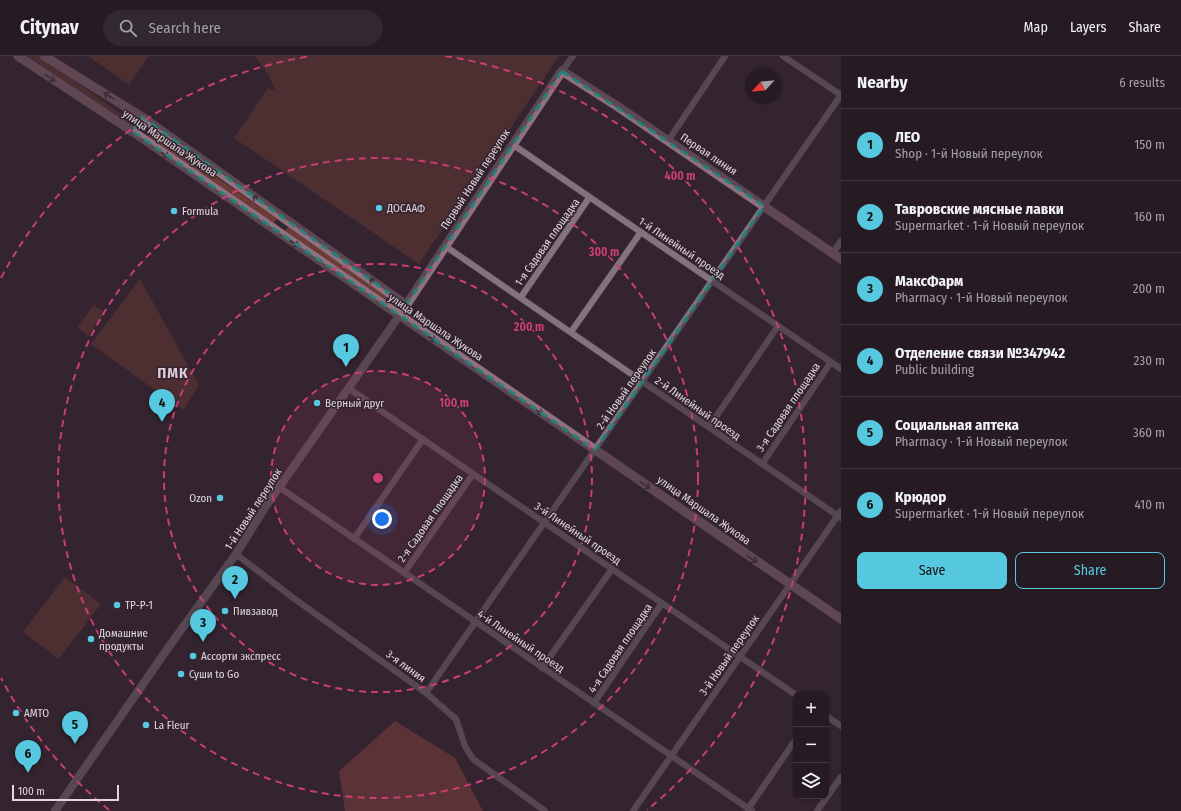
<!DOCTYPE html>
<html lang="en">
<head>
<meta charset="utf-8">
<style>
  :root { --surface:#261b23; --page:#322830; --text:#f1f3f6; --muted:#a4a1a6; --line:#423941; --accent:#56c9e0 }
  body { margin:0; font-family:"Fira Sans Condensed",sans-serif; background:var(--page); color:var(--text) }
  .controls { position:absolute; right:12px; bottom:12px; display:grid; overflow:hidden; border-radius:8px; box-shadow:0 1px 3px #0004 }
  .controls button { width:36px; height:36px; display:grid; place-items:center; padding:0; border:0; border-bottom:1px solid var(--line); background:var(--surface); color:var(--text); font:20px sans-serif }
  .compass { position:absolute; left:745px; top:12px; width:36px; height:36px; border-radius:50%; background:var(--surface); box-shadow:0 1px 3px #0004; rotate:244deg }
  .scale { position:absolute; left:12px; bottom:10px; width:107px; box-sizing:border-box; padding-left:4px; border:2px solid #e1d7de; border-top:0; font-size:11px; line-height:14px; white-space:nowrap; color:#e1d7de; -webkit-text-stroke:3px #33242f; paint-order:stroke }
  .you { position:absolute; left:382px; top:463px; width:14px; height:14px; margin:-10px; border:3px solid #fff; border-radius:50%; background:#1a73e8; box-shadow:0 0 0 6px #1a73e833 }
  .badge { display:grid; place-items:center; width:26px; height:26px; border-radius:50%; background:var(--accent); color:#111; font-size:13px; font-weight:700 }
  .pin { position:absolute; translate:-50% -33px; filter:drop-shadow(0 1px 2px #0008) }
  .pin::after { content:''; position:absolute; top:21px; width:14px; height:12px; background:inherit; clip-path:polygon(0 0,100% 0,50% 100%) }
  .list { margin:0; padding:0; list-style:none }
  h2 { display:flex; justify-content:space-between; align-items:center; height:52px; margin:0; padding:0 16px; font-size:17px }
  h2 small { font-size:13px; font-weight:400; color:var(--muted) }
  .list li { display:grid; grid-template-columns:26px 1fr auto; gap:12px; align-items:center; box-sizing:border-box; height:72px; padding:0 16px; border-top:1px solid var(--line) }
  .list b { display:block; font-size:15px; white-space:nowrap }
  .list p { margin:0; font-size:13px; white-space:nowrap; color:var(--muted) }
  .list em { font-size:13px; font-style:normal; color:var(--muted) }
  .actions { display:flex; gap:8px; padding:12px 16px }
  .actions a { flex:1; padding:9px 0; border:1px solid var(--accent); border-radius:8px; text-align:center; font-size:14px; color:var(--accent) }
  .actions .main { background:var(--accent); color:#111 }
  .icon { flex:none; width:22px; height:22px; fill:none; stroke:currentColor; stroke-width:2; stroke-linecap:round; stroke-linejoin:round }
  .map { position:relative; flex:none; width:841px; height:755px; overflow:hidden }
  header { display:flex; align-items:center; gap:24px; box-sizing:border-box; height:56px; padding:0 20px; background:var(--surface); border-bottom:1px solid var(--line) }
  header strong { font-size:19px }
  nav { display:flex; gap:22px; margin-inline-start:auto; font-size:14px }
  .search { width:280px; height:36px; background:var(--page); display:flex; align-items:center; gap:10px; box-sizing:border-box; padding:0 14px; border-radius:22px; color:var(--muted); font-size:15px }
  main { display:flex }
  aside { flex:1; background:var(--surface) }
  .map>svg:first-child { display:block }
  .green { fill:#6e3a34 }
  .forest { fill:#8c433c }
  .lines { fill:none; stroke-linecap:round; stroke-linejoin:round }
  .minor-casing { stroke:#4e424b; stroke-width:7 }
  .tertiary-casing { stroke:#4e424b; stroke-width:9 }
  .secondary-casing { stroke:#4e424b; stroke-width:10 }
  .minor { stroke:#84727e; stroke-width:6 }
  .tertiary { stroke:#84727e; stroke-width:8 }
  .secondary { stroke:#94707f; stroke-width:9 }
  .oneway { stroke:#46333f }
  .marked { fill:none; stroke:#248079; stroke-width:3; stroke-dasharray:8 5; stroke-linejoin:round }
  .ring { fill:none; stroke:#c83e75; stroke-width:2; stroke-dasharray:7 5 }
  .poi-dot { fill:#56c9e0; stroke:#33242f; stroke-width:1.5 }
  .labels { text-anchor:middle; stroke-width:3; stroke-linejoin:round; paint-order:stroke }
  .street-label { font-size:11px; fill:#e1d7de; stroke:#33242f }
  .poi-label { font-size:11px; fill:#e1d7de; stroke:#33242f; text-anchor:start }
  .district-label { font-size:15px; font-weight:bold; letter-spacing:1px; fill:#ddc9d7; stroke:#33242f }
  .centre { fill:#c83e75; stroke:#33242f; stroke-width:2 }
  .ring-label { font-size:12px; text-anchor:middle; font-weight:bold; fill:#c83e75; stroke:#33242f; stroke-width:3; stroke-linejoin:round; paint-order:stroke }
</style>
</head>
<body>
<header>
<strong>Citynav</strong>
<div class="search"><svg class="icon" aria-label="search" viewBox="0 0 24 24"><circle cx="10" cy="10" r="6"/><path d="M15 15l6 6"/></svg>Search here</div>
<nav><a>Map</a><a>Layers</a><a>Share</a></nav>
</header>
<main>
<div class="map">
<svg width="841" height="755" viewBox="0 0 841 755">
  <rect width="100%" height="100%" fill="#33242f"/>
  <!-- green -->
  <g class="green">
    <polygon points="28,0 40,0 131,65 127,69"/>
    <polygon points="88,0 149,0 129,29"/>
    <polygon points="255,0 559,0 419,208 234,82 268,32 275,35 269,20"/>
    <polygon points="151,76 277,163 272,170 147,82"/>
    <polygon points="289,170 388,240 384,246 284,177"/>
    <polygon points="140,223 199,329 183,354 91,288"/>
    <polygon points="94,249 105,257 88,280 77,271"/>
    <polygon points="65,521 101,548 59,603 23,576"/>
  </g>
  <!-- forest -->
  <polygon class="forest" points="395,665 455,702 483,755 345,755 339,715"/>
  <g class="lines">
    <defs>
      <g id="minor">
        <polyline points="783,0 841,39"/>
        <polyline points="562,15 573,0"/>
        <polyline points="668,85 725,0"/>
        <polyline points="512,88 841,313"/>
        <polyline points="445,190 841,462"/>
        <polyline points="833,197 841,185"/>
        <polyline points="521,241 589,142"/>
        <polyline points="571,276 641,176"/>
        <polyline points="348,332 796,639"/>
        <polyline points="709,371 778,270"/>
        <polyline points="762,408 831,306"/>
        <polyline points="279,431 752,755"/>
        <polyline points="354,483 423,383"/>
        <polyline points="236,498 292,541 426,637 456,663 465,690 473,703 545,755"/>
        <polyline points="404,517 473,418"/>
        <polyline points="542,612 612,513"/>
        <polyline points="426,637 841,39"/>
        <polyline points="594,647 662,547"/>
        <polyline points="826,660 841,670"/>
        <polyline points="748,753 796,683"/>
        <polyline points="633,755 841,455"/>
        <polyline points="817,755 841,721"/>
      </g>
      <polyline id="tertiary" points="55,755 168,592 236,498 266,450 399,260"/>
      <g id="secondary">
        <polyline points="18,0 132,75 841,563"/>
        <polyline points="44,0 142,61 406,249"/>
        <polyline points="399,260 562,15 617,50 841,203"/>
      </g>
    </defs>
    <!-- minor casing -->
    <use href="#minor" class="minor-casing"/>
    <!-- tertiary casing -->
    <use href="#tertiary" class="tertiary-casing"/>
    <!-- secondary casing -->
    <use href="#secondary" class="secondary-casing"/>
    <!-- minor -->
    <use href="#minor" class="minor"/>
    <!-- tertiary -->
    <use href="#tertiary" class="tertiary"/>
    <!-- secondary -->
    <use href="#secondary" class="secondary"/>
  </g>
  <!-- one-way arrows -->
  <defs><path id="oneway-shaft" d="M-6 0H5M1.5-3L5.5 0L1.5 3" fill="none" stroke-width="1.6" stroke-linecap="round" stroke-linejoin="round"/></defs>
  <g class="oneway">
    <use href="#oneway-shaft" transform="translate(50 22) rotate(34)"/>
    <use href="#oneway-shaft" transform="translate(109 40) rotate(-148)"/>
    <use href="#oneway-shaft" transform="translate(164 98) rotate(35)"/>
    <use href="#oneway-shaft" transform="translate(257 143) rotate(-145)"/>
    <use href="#oneway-shaft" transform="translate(294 187) rotate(35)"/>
    <use href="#oneway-shaft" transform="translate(374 226) rotate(-145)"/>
    <use href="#oneway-shaft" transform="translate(431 282) rotate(34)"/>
    <use href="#oneway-shaft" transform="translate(538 355) rotate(34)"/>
    <use href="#oneway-shaft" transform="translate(645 429) rotate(35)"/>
    <use href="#oneway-shaft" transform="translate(752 503) rotate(35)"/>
  </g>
  <!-- marked area -->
  <path d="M0 0H841V755H0ZM 562,15 L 764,150 L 595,394 L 132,75 L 142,61 L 406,249 Z" fill="#33242f" fill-opacity=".55" fill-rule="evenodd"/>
  <path class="marked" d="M 562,15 L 764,150 L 595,394 L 132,75 L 142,61 L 406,249 Z"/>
  <!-- distance rings -->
  <circle cx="378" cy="422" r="107" fill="#c83e75" fill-opacity=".12"/>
  <g class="ring">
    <circle cx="378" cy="422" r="107"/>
    <circle cx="378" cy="422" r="214"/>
    <circle cx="378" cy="422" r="320"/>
    <path d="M109 754A427 427 0 0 1 1 622M1 222A427 427 0 0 1 311 0M445 0A427 427 0 0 1 647 754"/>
  </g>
  <!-- markers -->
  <g class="poi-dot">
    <circle cx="379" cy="152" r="4"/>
    <circle cx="174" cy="155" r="4"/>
    <circle cx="317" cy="347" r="4"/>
    <circle cx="220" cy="442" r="4"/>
    <circle cx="117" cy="549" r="4"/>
    <circle cx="225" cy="555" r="4"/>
    <circle cx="91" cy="583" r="4"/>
    <circle cx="193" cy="600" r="4"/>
    <circle cx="181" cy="618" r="4"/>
    <circle cx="16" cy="657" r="4"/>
    <circle cx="146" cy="669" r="4"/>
  </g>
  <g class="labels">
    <!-- street labels -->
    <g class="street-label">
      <text transform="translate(170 87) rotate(34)" y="4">улица Маршала Жукова</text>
      <text transform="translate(709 98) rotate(34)" y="4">Первая линия</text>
      <text transform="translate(475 123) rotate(-57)" y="4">Первый Новый переулок</text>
      <text transform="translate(547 186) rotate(-55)" y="4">1-я Садовая площадка</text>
      <text transform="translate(682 192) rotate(34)" y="4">1-й Линейный проезд</text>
      <text transform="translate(436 271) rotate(34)" y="4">улица Маршала Жукова</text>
      <text transform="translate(626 333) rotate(-55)" y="4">2-й Новый переулок</text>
      <text transform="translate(788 351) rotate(-56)" y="4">3-я Садовая площадка</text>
      <text transform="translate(698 352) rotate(35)" y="4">2-й Линейный проезд</text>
      <text transform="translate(253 453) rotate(-57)" y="4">1-й Новый переулок</text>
      <text transform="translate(704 454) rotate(35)" y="4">улица Маршала Жукова</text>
      <text transform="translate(430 462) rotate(-55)" y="4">2-я Cадовая площадка</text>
      <text transform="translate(578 477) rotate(34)" y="4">3-й Линейный проезд</text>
      <text transform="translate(521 585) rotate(34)" y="4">4-й Линейный проезд</text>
      <text transform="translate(620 592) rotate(-56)" y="4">4-я Садовая площадка</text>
      <text transform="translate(729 599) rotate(-55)" y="4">3-й Новый переулок</text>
      <text transform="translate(406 610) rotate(36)" y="4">3-я линия</text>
    </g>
    <!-- poi labels -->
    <g class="poi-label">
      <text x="387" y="156">ДОСААФ</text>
      <text x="182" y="159">Formula</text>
      <text x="325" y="351">Верный друг</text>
      <text x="212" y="446" text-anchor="end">Ozon</text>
      <text x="125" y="553">ТР-Р-1</text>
      <text x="233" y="559">Пивзавод</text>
      <text x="99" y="581">Домашние<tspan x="99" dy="13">продукты</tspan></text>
      <text x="201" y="604">Ассорти экспресс</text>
      <text x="189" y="622">Суши to Go</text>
      <text x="24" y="661">АМТО</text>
      <text x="154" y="673">La Fleur</text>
    </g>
    <!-- district labels -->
    <g class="district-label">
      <text x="173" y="322">ПМК</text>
    </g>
  </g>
  <circle cx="378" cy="422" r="6" class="centre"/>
  <g class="ring-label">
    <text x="680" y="124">400 m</text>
    <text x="604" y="200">300 m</text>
    <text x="529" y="275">200 m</text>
    <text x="454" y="351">100 m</text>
  </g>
</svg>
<div class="controls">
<button>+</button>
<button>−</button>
<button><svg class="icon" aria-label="layers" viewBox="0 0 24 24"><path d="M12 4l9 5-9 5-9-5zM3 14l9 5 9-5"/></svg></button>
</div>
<svg class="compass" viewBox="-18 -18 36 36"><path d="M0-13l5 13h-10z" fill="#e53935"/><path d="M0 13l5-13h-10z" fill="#a4a1a6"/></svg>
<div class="scale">100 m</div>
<div class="you"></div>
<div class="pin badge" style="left:346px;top:311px">1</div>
<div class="pin badge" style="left:235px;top:543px">2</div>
<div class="pin badge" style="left:203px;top:586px">3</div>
<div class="pin badge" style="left:162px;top:366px">4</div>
<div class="pin badge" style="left:75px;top:688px">5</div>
<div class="pin badge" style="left:28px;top:717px">6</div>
</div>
<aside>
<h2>Nearby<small>6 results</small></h2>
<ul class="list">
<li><span class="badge">1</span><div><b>ЛЕО</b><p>Shop · 1-й Новый переулок</p></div><em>150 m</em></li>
<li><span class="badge">2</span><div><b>Тавровские мясные лавки</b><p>Supermarket · 1-й Новый переулок</p></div><em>160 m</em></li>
<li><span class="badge">3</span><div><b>МаксФарм</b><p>Pharmacy · 1-й Новый переулок</p></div><em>200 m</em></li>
<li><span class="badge">4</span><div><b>Отделение связи №347942</b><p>Public building</p></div><em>230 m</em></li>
<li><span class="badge">5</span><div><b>Социальная аптека</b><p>Pharmacy · 1-й Новый переулок</p></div><em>360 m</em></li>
<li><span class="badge">6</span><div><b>Крюдор</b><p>Supermarket · 1-й Новый переулок</p></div><em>410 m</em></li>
</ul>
<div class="actions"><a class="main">Save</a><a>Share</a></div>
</aside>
</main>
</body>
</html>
